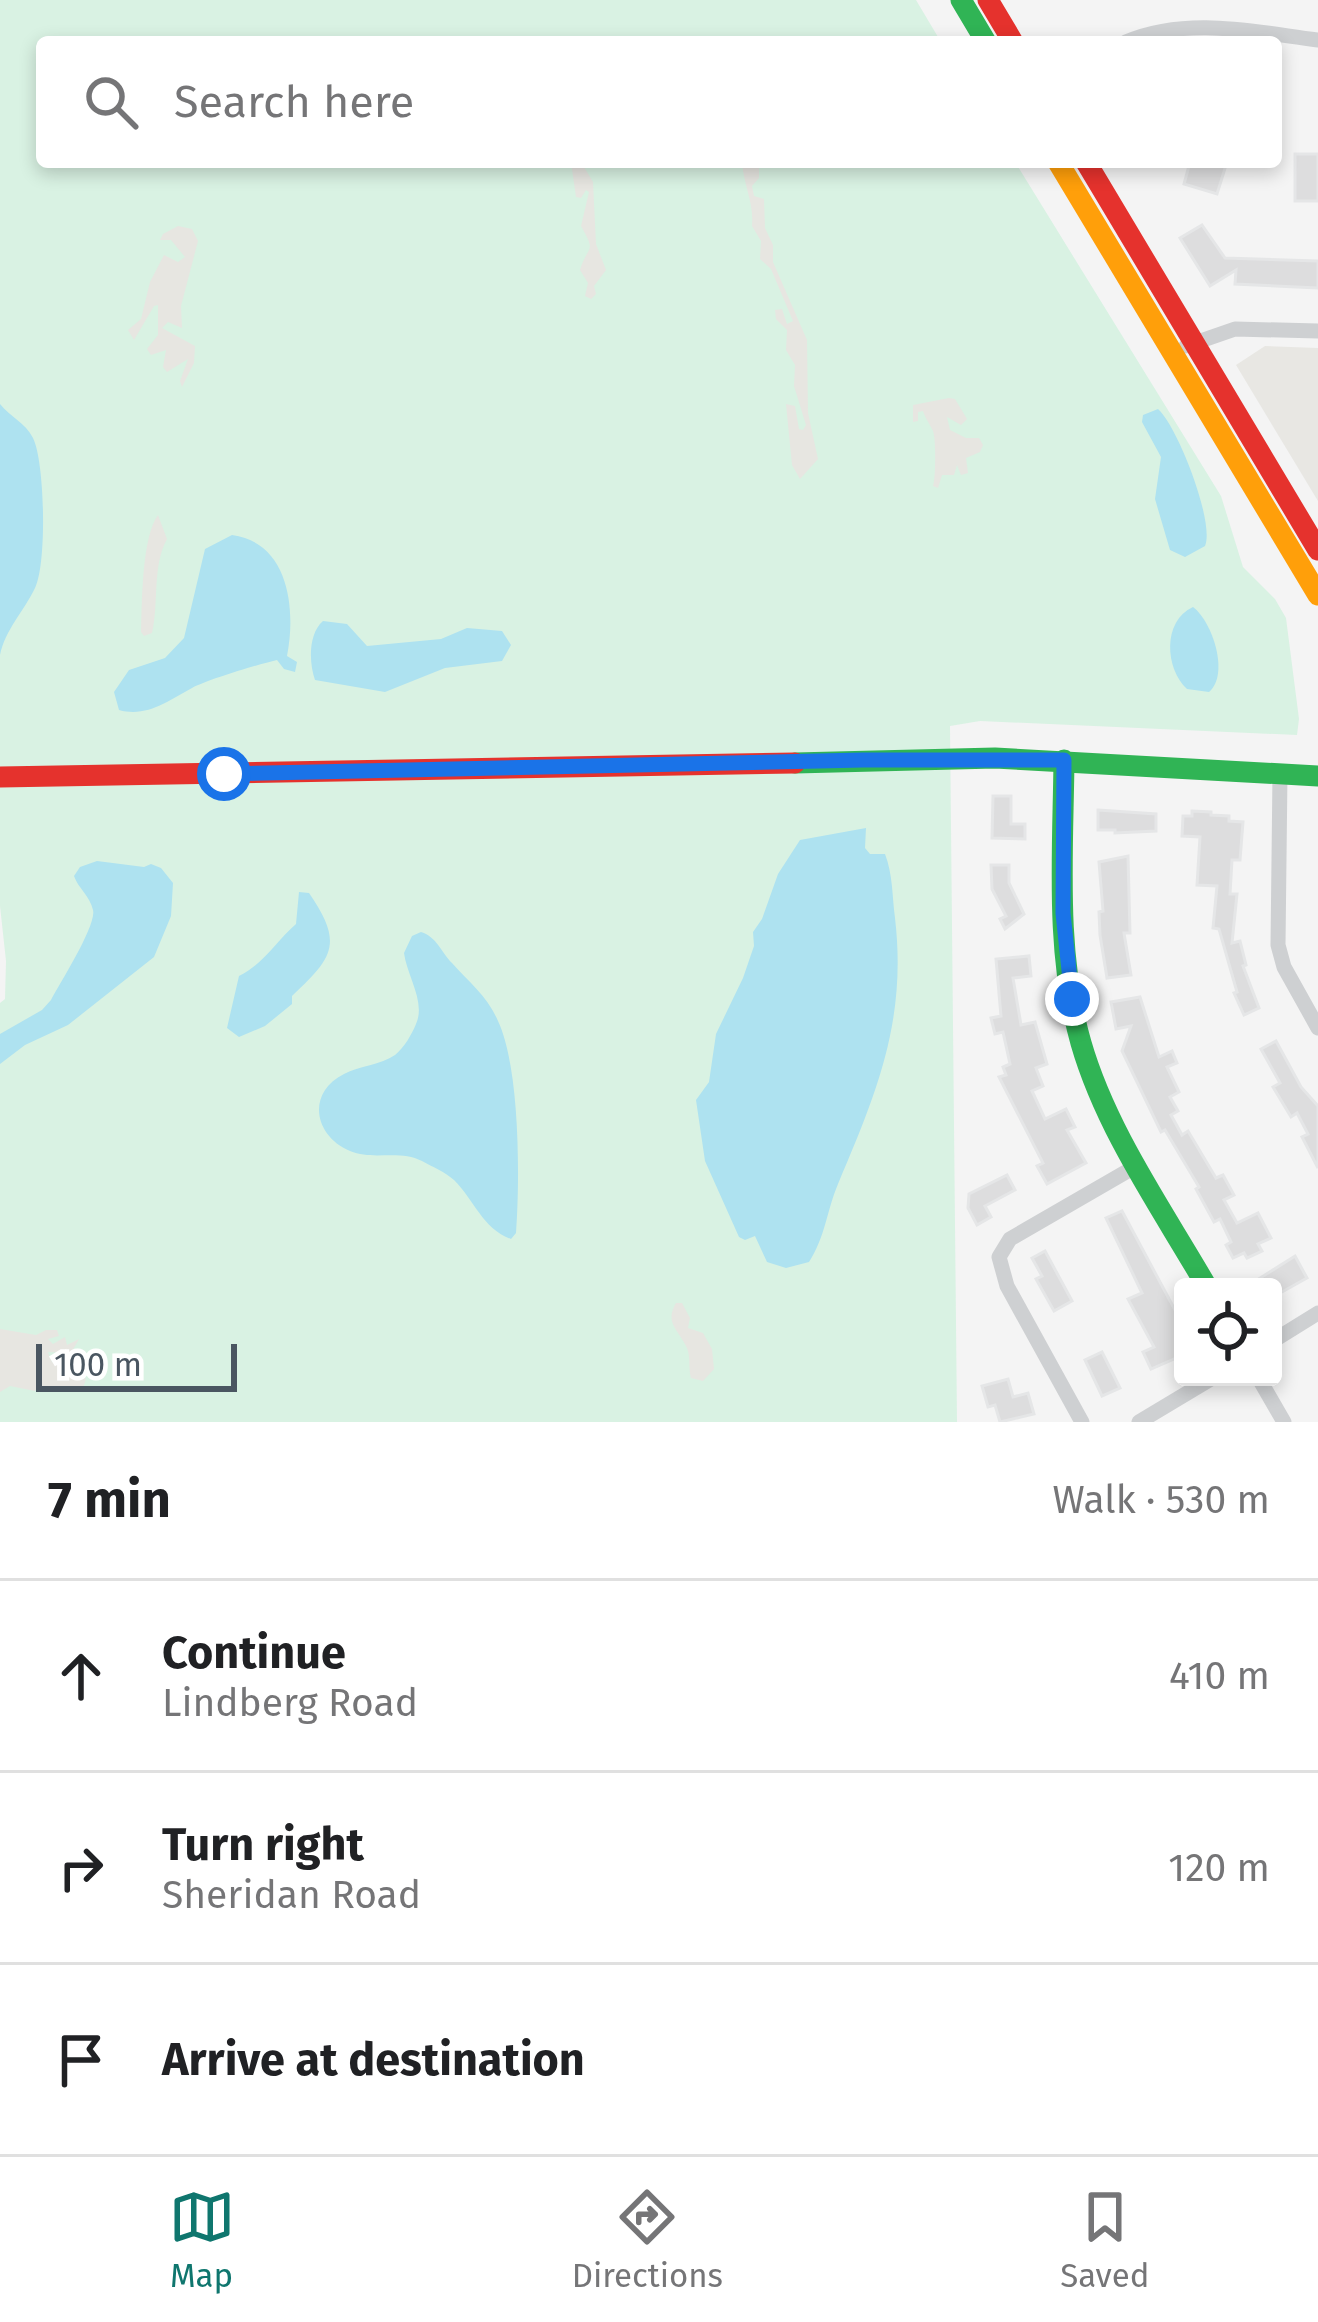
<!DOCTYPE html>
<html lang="en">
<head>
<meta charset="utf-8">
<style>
  :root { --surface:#fff; --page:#f2f2f2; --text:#202124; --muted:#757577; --line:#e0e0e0; --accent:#0f766e }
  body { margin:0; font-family:"Fira Sans",sans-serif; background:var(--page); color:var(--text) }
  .controls { position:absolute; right:36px; bottom:36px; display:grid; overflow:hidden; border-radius:12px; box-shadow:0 6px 18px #0003 }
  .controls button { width:108px; height:108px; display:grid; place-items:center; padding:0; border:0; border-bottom:3px solid var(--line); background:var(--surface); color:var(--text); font:60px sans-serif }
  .scale { position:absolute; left:36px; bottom:30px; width:201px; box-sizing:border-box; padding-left:12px; border:6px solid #4a5661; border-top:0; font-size:33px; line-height:42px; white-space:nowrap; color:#4a5661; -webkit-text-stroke:9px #fff; paint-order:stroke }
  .stop { position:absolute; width:36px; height:36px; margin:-27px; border:9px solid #1a73e8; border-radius:50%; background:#fff }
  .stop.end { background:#1a73e8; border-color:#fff; box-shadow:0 3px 12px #0008 }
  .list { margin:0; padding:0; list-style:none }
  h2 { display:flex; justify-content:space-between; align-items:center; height:156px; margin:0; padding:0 48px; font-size:51px }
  h2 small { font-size:39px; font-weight:400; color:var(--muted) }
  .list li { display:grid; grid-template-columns:78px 1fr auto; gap:36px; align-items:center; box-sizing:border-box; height:192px; padding:0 48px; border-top:3px solid var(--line) }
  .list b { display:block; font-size:45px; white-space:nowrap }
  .list p { margin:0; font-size:39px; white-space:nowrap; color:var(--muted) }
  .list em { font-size:39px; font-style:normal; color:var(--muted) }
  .icon { flex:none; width:66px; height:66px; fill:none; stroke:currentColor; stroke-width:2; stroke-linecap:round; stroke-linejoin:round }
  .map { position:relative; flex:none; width:1318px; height:1422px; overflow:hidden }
  .search { position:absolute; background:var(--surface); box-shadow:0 6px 18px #0003; left:36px; right:36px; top:36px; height:132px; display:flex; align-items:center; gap:30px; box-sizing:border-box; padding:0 42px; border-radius:12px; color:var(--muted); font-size:45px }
  .sheet { height:732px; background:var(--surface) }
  nav { display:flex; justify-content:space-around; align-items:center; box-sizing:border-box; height:168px; border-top:3px solid var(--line); background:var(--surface); font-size:33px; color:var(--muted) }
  nav a { display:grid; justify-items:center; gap:6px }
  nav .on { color:var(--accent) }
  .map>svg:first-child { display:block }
  .commercial { fill:#e8e7e3 }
  .green { fill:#d9f2e3 }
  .sand { fill:#e7e6e1 }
  .water { fill:#aee2f0 }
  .building { fill:#ddddde; stroke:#e5e6e7; stroke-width:3 }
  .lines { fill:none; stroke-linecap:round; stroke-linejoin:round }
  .street { stroke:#ced0d2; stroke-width:15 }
  .fast { stroke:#30b455; stroke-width:21 }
  .slow { stroke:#ff9f0a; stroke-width:21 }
  .jam { stroke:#e5322d; stroke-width:21 }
  .route { stroke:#1a73e8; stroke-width:15 }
</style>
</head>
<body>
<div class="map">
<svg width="1318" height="1422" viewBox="0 0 1318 1422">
  <rect width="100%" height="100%" fill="#f4f4f4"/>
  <!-- commercial -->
  <polygon class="commercial" points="1265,346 1318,348 1318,501 1236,365"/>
  <!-- green -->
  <polygon class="green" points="0,0 916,0 941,42 42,42 42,162 1015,162 1221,496 1243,567 1275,599 1286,618 1299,719 1297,735 980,721 950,726 957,1422 0,1422 0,1003 5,999 6,961 0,906"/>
  <!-- sand -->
  <g class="sand">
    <path d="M 571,162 L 581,162 L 593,182 L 596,244 L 606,270 L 594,286 L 596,294 L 591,299 L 585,296 L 588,283 L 580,270 C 588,244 597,254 581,226 L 589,192 L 586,190 L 581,198 L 576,197 Z"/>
    <path d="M 742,162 L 759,162 L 759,178 L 752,186 L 754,196 L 764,199 L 765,228 L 773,245 L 773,262 L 807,340 L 808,413 L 818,459 L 800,479 L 792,465 L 786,404 L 795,406 L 799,429 L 803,430 L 806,425 L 794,386 L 795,365 L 786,350 L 787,330 L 776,319 L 775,310 L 782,309 L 787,324 L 793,321 L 771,269 L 760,259 L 761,241 L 752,226 C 754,202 744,187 742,162 Z"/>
    <polygon points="178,226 192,229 198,241 181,306 182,328 168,322 162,328 195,346 194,363 182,387 180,381 188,359 167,372 163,367 166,350 151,355 147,349 158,335 158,305 154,306 134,340 128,330 141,319 150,282 164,255 178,262 185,257 171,240 160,240 163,234"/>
    <path d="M 949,398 L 955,399 L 967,419 L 961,425 L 947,417 L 950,430 L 966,438 L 979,438 L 983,445 L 980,452 L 966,458 L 968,473 L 961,475 L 957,465 L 954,475 L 942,475 L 938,488 L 933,486 C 936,478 936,438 933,431 C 930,424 925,418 923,411 L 918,412 L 918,421 L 913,422 L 913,405 Z"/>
    <path d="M 158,515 L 167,539 C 152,566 159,604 152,633 L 144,636 L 141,632 C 142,600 142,537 158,515 Z"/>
    <path d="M 676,1303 L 682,1303 L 690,1318 L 688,1328 L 703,1333 L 712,1349 L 714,1369 L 703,1381 L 691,1378 C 688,1367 691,1358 687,1348 C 679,1330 664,1323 676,1303 Z"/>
    <polygon points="0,1329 36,1335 46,1330 57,1330 59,1336 48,1339 53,1344 65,1337 67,1345 79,1339 71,1353 48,1352 52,1362 74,1369 86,1379 83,1388 38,1386 35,1391 10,1386 0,1392"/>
  </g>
  <!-- water -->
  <g class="water">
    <path d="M 0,404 C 10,417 25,422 33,438 C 45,462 47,564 35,588 C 24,611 5,630 0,655 Z"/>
    <path d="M 1158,409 C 1178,427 1215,523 1205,546 L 1185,557 L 1170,550 L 1155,499 L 1161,457 L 1142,422 L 1143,415 Z"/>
    <path d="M 232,535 C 290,543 296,611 287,656 L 297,662 L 295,672 L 284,669 L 277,660 C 256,665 210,679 192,688 C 169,700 147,718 119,710 L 114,692 L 129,670 L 165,658 L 184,638 L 205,549 Z"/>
    <path d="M 1193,607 C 1212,621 1230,674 1209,692 L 1187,689 C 1165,669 1162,621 1193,607 Z"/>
    <path d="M 323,621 L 347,624 L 367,646 L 441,639 L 467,628 L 502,631 L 511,645 L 502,661 L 445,668 L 385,692 L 315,680 C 309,663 308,634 323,621 Z"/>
    <path d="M 866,828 L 865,848 L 870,854 L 885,854 C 893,875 892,895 895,918 C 907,1020 877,1092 838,1184 C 827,1210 825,1238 809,1262 L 786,1268 L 767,1262 L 755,1236 L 745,1240 L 739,1237 L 705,1161 L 696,1100 L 709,1082 L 716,1034 L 743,978 L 754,946 L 753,932 L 762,919 L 778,874 L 800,840 Z"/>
    <path d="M 97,861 L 144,867 L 151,864 L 161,868 L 173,883 L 171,916 L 154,957 L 68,1025 L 25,1045 L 0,1064 L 0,1034 L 42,1010 L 51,1000 C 60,983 97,925 93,910 C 90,896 78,888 74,876 L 80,867 Z"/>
    <path d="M 299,892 L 309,893 C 344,944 333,957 292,996 L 292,1004 L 265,1026 L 239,1037 L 227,1028 L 239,976 C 265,963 276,941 296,924 Z"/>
    <path d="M 421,932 C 437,937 441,952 452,963 C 469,982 488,997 498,1021 C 520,1068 520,1179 516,1233 L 511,1239 C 483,1229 474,1200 454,1180 C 445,1172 433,1167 422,1161 C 399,1149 374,1161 350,1151 C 314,1136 306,1093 344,1074 C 359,1066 381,1065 395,1055 C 404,1048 412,1034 416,1024 C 426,1002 407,976 404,953 L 412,936 Z"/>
  </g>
  <!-- building -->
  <g class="building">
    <rect x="1295" y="154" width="23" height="47"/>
    <polygon points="1190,162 1227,162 1217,194 1184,184"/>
    <polygon points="1202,225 1225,258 1318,261 1318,288 1235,284 1236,270 1210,286 1180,238"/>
    <polygon points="993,796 1011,796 1011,824 1025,824 1025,839 992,838"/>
    <polygon points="1098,810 1156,814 1156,831 1115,833 1115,830 1098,830"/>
    <polygon points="1192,811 1211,812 1211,815 1229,816 1229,821 1243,822 1240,860 1232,860 1230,894 1237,894 1232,943 1240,941 1246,965 1243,966 1259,1008 1244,1015 1234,993 1237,992 1219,929 1213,928 1217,886 1197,885 1200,837 1182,836 1183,816 1192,816"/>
    <polygon points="1128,856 1130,933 1124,933 1131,975 1107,978 1100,935 1099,912 1103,911 1099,862"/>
    <polygon points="991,865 1009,865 1009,883 1024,914 1005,929 1000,919 1006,916 992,889"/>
    <polygon points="1029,956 1031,976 1013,978 1021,1025 1035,1022 1047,1064 1036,1068 1043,1086 1032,1091 1045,1119 1066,1109 1075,1127 1067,1130 1086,1163 1047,1184 1037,1166 1043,1163 999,1077 1006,1075 1003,1067 1010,1064 1003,1032 995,1034 991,1018 1001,1016 996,959"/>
    <polygon points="1140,997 1159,1057 1172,1051 1177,1063 1167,1067 1179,1092 1170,1097 1178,1111 1171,1115 1182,1135 1188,1131 1216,1178 1223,1175 1234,1195 1224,1200 1237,1223 1258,1213 1271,1238 1258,1244 1262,1251 1247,1258 1244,1253 1233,1258 1226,1245 1231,1242 1220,1219 1214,1222 1196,1189 1199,1187 1165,1130 1161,1132 1122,1051 1131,1026 1116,1029 1111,1002"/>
    <polygon points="1276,1041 1301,1087 1318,1106 1318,1168 1302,1137 1308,1134 1297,1113 1291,1117 1273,1087 1280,1083 1261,1049"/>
    <polygon points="1007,1175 1015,1190 985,1206 991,1217 977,1225 968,1208 969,1194"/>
    <polygon points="1122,1211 1183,1325 1183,1355 1151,1369 1143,1352 1154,1347 1128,1299 1142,1293 1106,1218"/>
    <polygon points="1045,1251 1072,1301 1054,1311 1036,1279 1042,1276 1032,1258"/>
    <polygon points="1295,1256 1307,1278 1273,1297 1273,1287 1246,1287"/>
    <polygon points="1102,1352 1120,1388 1102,1396 1085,1360"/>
    <polygon points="1008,1379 1013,1397 1028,1393 1034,1414 1000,1422 995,1405 988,1407 982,1386"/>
  </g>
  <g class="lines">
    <!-- street -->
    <g class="street">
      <path d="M 1126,42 C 1188,16 1254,32 1318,40"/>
      <polyline points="1186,346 1235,329 1318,331"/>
      <polyline points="1280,773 1278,945 1284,967 1318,1028"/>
      <polyline points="1273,1341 1318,1313"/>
      <polyline points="1258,1377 1284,1422"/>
      <polyline points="1082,1422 1007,1286 999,1257 1010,1239 1138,1165"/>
      <polyline points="1139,1422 1214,1377"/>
    </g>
    <!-- fast -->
    <g class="fast">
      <polyline points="961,0 986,42"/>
      <path d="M 1064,760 C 1063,854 1055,952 1081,1043 C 1106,1130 1162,1209 1207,1287"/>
      <polyline points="795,763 995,758 1318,776"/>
    </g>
    <!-- slow -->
    <polyline class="slow" points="1058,162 1318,595"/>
    <!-- jam -->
    <g class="jam">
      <polyline points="988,0 1013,42"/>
      <polyline points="1086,162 1318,550"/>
      <polyline points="0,777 795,763"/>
    </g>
  </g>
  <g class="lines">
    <!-- route -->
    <polyline class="route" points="224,774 863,760 1064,760 1063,913 1072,999"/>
  </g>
</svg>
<div class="controls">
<button><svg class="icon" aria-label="locate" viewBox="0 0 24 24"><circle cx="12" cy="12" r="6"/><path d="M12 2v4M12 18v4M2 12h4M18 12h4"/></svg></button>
</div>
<div class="scale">100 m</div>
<div class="stop" style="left:224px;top:774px"></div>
<div class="stop end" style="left:1072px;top:999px"></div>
<div class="search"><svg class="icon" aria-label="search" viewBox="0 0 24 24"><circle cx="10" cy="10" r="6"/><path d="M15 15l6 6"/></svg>Search here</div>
</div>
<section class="sheet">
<h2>7 min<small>Walk · 530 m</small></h2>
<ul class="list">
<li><svg class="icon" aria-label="ahead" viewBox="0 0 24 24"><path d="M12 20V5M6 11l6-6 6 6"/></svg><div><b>Continue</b><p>Lindberg Road</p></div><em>410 m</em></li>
<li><svg class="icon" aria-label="right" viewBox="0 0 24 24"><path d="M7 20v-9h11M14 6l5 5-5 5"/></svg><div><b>Turn right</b><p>Sheridan Road</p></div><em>120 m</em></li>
<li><svg class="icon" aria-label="arrive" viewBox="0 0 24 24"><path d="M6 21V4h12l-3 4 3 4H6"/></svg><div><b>Arrive at destination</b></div></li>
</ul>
</section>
<nav>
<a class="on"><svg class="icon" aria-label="map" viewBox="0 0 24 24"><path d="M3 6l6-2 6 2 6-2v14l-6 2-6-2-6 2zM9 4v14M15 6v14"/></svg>Map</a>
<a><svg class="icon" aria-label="directions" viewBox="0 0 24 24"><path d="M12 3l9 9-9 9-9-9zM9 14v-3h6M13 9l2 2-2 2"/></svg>Directions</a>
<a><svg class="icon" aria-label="saved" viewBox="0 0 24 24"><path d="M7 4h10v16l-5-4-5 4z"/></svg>Saved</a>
</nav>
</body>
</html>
